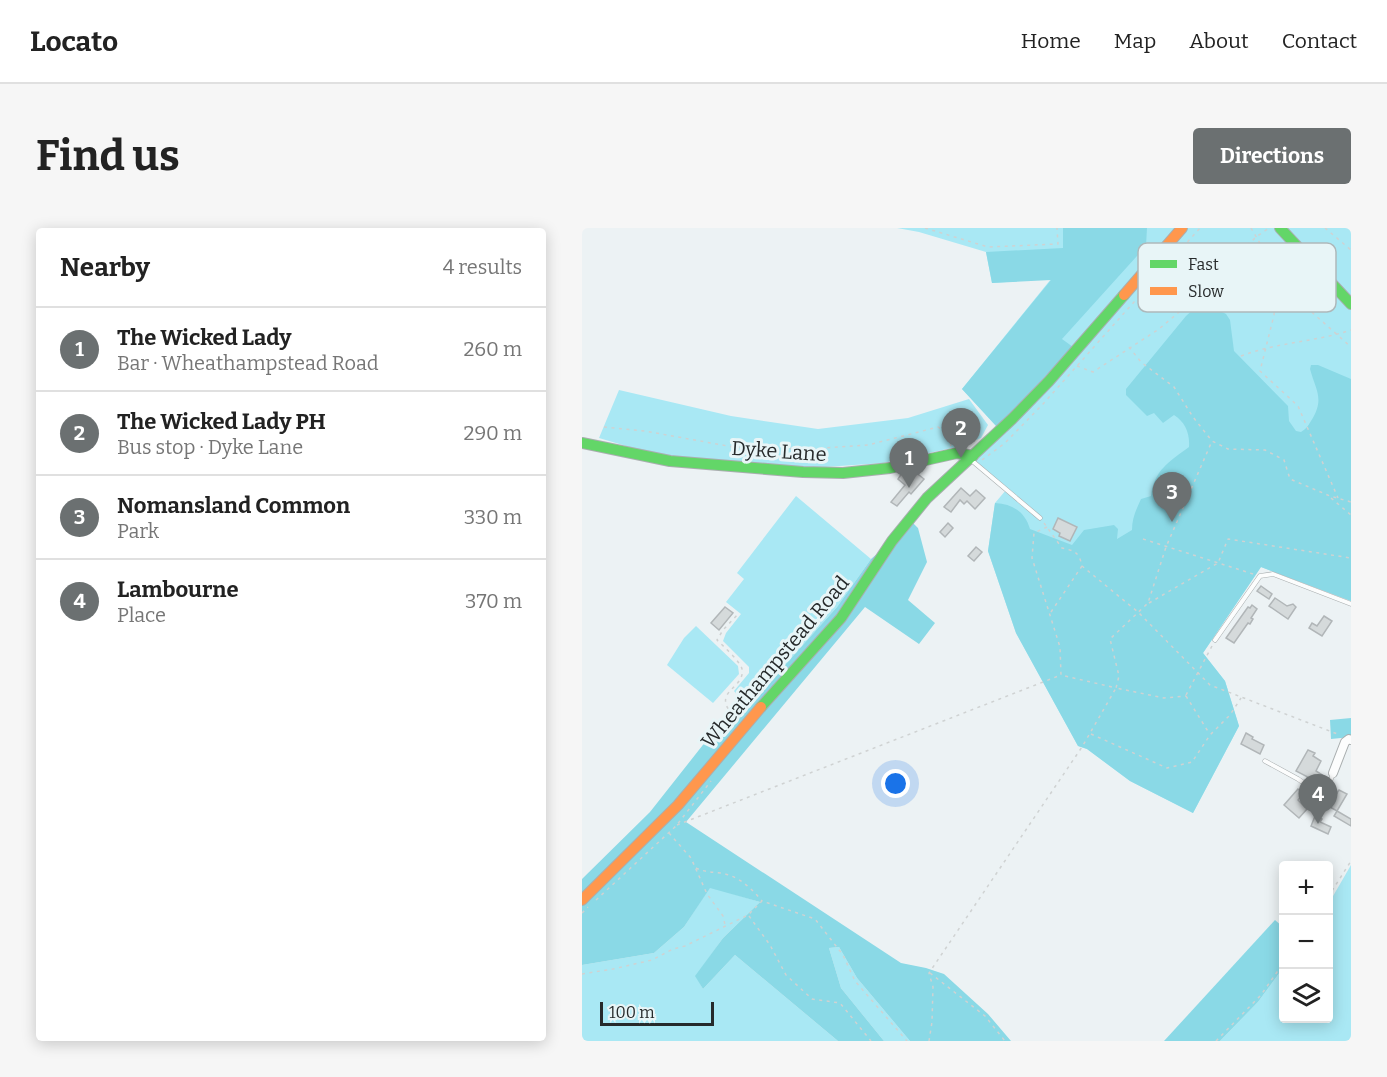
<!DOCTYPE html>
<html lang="en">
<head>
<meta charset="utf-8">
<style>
  :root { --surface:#fff; --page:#f6f6f6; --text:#222; --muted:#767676; --line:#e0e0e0; --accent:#6b7071 }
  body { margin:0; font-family:Bitter,serif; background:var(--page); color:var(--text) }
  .controls { position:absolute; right:18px; bottom:18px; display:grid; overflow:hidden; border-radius:6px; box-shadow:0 3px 15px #0003 }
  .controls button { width:54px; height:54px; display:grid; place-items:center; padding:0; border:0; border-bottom:2px solid var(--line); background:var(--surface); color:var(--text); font:30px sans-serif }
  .scale { position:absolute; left:18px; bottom:15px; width:114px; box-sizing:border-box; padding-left:6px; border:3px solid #262a2b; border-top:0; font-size:16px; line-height:21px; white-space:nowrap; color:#262a2b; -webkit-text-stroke:4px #e8f5f7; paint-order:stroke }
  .you { position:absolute; left:314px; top:556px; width:21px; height:21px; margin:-15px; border:4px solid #fff; border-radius:50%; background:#1a73e8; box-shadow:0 0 0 9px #1a73e833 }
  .badge { display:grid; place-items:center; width:39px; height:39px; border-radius:50%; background:var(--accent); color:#fff; font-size:20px; font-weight:700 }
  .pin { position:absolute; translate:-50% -50px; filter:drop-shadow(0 2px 3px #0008) }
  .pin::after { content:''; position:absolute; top:32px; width:21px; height:18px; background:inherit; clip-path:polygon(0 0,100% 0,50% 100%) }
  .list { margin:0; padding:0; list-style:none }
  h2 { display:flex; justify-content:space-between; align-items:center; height:78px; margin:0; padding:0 24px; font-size:26px }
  h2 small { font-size:20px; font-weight:400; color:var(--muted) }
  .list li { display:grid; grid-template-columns:39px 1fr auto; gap:18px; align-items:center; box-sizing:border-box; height:84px; padding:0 24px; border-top:2px solid var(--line) }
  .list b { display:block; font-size:22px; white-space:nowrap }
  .list p { margin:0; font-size:20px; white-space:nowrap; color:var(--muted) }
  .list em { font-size:20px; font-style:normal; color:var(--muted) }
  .icon { flex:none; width:33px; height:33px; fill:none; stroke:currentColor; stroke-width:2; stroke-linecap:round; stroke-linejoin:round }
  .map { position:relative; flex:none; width:769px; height:813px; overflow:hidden; border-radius:6px }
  header { display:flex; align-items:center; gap:36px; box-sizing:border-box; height:84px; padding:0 30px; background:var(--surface); border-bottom:2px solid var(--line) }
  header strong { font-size:28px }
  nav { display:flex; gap:33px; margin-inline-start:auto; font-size:21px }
  .intro { display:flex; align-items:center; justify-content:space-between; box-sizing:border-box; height:144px; padding:0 36px }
  h1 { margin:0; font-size:42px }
  .button { padding:15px 27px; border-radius:6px; background:var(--accent); color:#fff; font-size:21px; font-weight:700 }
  main { display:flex; gap:36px; padding:0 36px }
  aside { flex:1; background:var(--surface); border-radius:6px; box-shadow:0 3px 15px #0003 }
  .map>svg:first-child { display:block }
  .green { fill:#a9e8f4 }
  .forest { fill:#8ad9e6 }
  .building { fill:#d5dadb; stroke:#b1b6b8; stroke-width:1.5 }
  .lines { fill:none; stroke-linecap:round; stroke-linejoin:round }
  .lane-casing { stroke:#a9aeaf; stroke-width:5 }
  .street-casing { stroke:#a9aeaf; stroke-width:10 }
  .fast-casing { stroke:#a9aeaf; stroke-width:12 }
  .slow-casing { stroke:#a9aeaf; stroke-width:12 }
  .path { stroke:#cfd2d2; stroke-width:1.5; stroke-dasharray:3 4.5; stroke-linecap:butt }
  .lane { stroke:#fcfdfd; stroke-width:4 }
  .street { stroke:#fcfdfd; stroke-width:8 }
  .fast { stroke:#63d668; stroke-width:10 }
  .slow { stroke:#ff974d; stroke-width:10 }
  .labels { text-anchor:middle; stroke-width:6; stroke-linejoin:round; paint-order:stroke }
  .street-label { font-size:20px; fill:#262a2b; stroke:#e8f5f7 }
  .key { fill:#e8f5f7; stroke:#aeb8ba; stroke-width:1.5 }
  .key-label { font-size:16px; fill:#262a2b }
</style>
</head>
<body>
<header>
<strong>Locato</strong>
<nav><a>Home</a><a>Map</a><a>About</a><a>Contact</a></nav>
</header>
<div class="intro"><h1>Find us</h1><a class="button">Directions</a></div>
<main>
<aside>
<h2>Nearby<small>4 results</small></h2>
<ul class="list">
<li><span class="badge">1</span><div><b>The Wicked Lady</b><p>Bar · Wheathampstead Road</p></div><em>260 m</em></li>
<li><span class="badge">2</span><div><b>The Wicked Lady PH</b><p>Bus stop · Dyke Lane</p></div><em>290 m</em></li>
<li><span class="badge">3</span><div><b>Nomansland Common</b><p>Park</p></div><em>330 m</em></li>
<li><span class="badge">4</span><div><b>Lambourne</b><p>Place</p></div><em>370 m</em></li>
</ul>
</aside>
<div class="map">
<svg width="769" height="813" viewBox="0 0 769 813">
  <rect width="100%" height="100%" fill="#ecf2f4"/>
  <!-- green -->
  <g class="green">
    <polygon points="315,0 769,0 769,373 679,339 621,425 643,453 657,498 611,585 548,553 505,521 496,518 434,405 406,323 413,275 424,262 383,230 415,199 380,161 469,51 410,55 404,24 337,4"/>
    <polygon points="37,162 149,188 236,201 326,190 387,171 406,197 399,210 379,218 301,235 229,240 78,228 17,210"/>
    <polygon points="214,268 289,331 255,379 193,448 160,473 152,463 167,445 167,439 141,413 144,405 159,386 144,374 162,351 155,345"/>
    <polygon points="114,398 156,438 157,446 131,475 85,437 102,410"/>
    <polygon points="769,637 769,813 638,813 676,774 701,740 702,790 746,790 747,675"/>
    <polygon points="128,659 178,674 141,710 114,748 121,761 153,727 256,813 0,813 0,737 72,725 102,699"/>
    <polygon points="257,719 275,750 328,813 302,813 259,760 247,720"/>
  </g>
  <!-- forest -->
  <g class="forest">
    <polygon points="481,0 565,0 564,18 480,111 491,119 415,199 380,161 469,52 410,55 404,24 481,20"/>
    <path d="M 624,76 L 644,86 L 648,92 L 652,123 L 706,178 L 707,193 L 714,203 L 719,204 C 724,201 726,198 729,193 C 743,171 734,163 728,141 L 729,137 L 736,137 L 769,151 L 769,373 L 679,339 L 621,425 L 643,453 L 657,498 L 611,585 L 548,553 L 505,521 L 496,518 L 434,405 L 406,323 L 413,275 C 431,276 443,284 448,301 L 490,317 L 502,302 L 532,297 L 536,301 L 535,311 L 550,302 C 550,290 554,282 559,271 L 569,268 C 572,242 587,234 607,219 C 608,205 603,194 592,187 L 581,195 L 572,185 L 565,188 L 544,167 L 544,161 L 604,88 L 615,78 Z"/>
    <polygon points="331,295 336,300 345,334 326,372 353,395 337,416 283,379 104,594 319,735 344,740 362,746 406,786 429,813 328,813 275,750 257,719 247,720 259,760 302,813 256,813 153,727 121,761 113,748 141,710 178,674 128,660 102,699 72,725 0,737 0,651 68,584 139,494 160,473 193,448 255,379 289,331"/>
    <polygon points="769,490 769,509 749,511 748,492"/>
    <polygon points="693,692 701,699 701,740 676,774 638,813 582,813"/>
  </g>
  <!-- building -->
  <g class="building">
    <polygon points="329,243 331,245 333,244 342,251 329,266 327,264 315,278 309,274 323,257 316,251 320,245 322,247"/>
    <polygon points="379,260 388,268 394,262 403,270 393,281 385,273 382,276 378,272 369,284 362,279"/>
    <polygon points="476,290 495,299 488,313 477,308 478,305 471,301"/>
    <polygon points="366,295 371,300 363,309 358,304"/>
    <polygon points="394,319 400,324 392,333 386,328"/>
    <polygon points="679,358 690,366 687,371 675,363"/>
    <polygon points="693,370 705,378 711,376 714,379 706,391 687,378"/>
    <polygon points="670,377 675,381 669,390 671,391 668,396 666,395 652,415 644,410 666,379 668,380"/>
    <polygon points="143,379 151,385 137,402 129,395"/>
    <polygon points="742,388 750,393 740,408 727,400 730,395 735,398"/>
    <polygon points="664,505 671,509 670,511 682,517 678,526 659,516"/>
    <polygon points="726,522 733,525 731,528 739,533 734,543 745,550 741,557 714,543"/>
    <polygon points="716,561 722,565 716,572 725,581 717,590 702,577"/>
    <polygon points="757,562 765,566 755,583 746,578"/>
    <polygon points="755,583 769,591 769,598 752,588"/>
    <polygon points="733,588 740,591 738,594 749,599 746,606 729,598"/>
  </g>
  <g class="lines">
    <defs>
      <g id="lane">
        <polyline points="388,231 458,290"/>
        <polyline points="633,412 678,348 691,346 769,376"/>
        <polyline points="683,533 716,551 738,566 743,565 751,546"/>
      </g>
      <polyline id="street" points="751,545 763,514 767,511 769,512"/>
      <g id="fast">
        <polyline points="698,0 769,76"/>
        <polyline points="0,215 88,233 221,244 261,245 308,240 375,225 391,228"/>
        <polyline points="179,479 259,390 310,313 345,270 430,191 467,153 542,67"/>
      </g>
      <g id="slow">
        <polyline points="542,67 600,0"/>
        <polyline points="0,672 96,577 179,479"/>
      </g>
    </defs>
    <!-- lane casing -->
    <use href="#lane" class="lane-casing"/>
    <!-- street casing -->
    <use href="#street" class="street-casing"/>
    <!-- fast casing -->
    <use href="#fast" class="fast-casing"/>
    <!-- slow casing -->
    <use href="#slow" class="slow-casing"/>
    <!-- path -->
    <g class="path">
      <polyline points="343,0 406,19 476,16 475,0"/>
      <polyline points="669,0 706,63 769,119"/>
      <polyline points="743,0 769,22"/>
      <polyline points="696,47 692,87 678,143 716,178 756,270"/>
      <polyline points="547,119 559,134 592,159 611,189 630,213 646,221 683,222 702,232 708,251 748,268 769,274"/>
      <path d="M 659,128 C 696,114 733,114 769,102"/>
      <polyline points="495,138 511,144 577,101 596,85 674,9 687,0"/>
      <polyline points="22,199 63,203 151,219 225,221 286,217 356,199 362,203 369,218"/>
      <polyline points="400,232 423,215 461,176 618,0"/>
      <polyline points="749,270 769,287"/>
      <path d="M 462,295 L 480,320 C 493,323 497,324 500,338 L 556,384 L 628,457 L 758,507"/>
      <polyline points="465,299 452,305 450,330 478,419 479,447 534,460 537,448 528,411 566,375 584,319 630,213"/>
      <polyline points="561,311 671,346"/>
      <polyline points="567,375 636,335 646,311 769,330"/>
      <polyline points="469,384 500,338"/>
      <polyline points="604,467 630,418"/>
      <polyline points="604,468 627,505"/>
      <path d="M 156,492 C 124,463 164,462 160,441 C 158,433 141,418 135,412 L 141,402 L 157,385"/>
      <polyline points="509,506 585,540 610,534 628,507 648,487 659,470"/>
      <polyline points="95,597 479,447"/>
      <polyline points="87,605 109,630 125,666 141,688 143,697"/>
      <path d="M 114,640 C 122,644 130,644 139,645 C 157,648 169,660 180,673"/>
      <polyline points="746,669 769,633"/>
      <polyline points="14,672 94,598 129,553"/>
      <polyline points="0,685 6,679"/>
      <polyline points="167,688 188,717 204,747 230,771 258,775 289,813"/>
      <polyline points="348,745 403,788 423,813"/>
      <polyline points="0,746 31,741 70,732 91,721 103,718 166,687 180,673 233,691 261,727 273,753 325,813"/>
      <polyline points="347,813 350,794 351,759 347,745 500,519 534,460 582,470 604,468"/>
      <polyline points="634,813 679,767 702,734"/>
    </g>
    <!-- lane -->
    <use href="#lane" class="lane"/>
    <!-- street -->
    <use href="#street" class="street"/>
    <!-- fast -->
    <use href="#fast" class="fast"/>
    <!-- slow -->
    <use href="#slow" class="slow"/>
  </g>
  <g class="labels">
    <!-- street labels -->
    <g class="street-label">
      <text transform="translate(197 223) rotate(4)" y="7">Dyke Lane</text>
      <text transform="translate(193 434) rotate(-50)" y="7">Wheathampstead Road</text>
    </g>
  </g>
  <!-- legend -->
  <rect x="556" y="15" width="198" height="69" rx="9" class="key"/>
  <rect x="568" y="32" width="27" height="8" fill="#63d668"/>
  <rect x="568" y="59" width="27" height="8" fill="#ff974d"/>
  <g class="key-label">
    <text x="606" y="42">Fast</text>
    <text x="606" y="69">Slow</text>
  </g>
</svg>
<div class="controls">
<button>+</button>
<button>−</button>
<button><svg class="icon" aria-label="layers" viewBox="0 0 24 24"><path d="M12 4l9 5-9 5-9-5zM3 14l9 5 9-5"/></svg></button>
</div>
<div class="scale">100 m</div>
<div class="you"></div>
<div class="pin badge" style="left:327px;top:260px">1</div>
<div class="pin badge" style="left:379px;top:230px">2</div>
<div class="pin badge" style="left:590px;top:294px">3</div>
<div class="pin badge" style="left:736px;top:596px">4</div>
</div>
</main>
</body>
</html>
